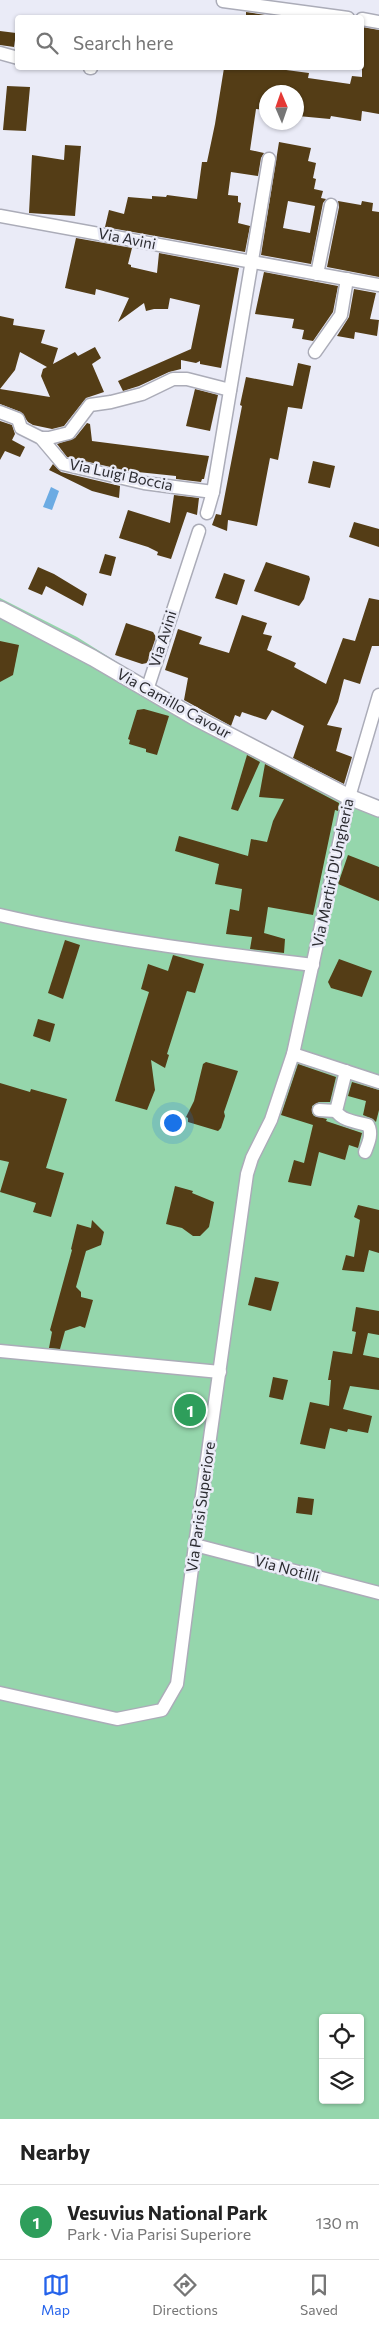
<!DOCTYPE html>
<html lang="en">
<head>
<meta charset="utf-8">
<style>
  :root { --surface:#fff; --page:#f2f2f2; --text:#222; --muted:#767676; --line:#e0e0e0; --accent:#2563eb }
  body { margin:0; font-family:Commissioner,sans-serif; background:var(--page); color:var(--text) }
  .controls { position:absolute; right:15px; bottom:15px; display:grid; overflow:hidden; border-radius:5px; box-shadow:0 1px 4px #0004 }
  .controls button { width:45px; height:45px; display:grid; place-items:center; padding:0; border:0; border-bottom:1px solid var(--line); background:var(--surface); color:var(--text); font:25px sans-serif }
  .compass { position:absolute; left:259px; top:85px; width:45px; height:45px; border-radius:50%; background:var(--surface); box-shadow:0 1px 4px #0004; rotate:358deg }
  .you { position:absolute; left:172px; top:1122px; width:18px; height:18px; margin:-12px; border:4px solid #fff; border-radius:50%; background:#1a73e8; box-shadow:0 0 0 8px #1a73e833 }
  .badge { display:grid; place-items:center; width:32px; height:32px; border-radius:50%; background:var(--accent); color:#fff; font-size:16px; font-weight:700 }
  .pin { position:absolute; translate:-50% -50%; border:2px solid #fff; box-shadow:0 1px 5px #0006 }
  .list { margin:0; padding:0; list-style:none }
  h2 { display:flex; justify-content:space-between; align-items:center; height:65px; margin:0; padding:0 20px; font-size:21px }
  h2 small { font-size:16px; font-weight:400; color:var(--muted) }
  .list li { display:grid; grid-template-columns:32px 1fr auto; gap:15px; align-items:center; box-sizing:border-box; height:75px; padding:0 20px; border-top:1px solid var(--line) }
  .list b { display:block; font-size:19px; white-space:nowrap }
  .list p { margin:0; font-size:16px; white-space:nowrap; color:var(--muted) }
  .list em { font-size:16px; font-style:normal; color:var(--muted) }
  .icon { flex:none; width:28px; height:28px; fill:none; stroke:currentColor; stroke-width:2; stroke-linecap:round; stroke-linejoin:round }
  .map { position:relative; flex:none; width:379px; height:2119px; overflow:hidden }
  .search { position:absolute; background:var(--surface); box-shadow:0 1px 4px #0004; left:15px; right:15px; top:15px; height:55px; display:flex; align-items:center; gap:12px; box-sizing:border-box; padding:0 18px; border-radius:5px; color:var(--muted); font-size:19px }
  .sheet { height:140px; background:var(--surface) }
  nav { display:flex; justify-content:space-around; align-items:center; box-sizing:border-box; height:70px; border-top:1px solid var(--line); background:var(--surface); font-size:14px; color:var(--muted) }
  nav a { display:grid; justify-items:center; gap:2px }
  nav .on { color:var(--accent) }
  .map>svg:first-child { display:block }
  .green { fill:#95d6ac; fill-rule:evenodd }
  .water { fill:#6cabe3 }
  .building { fill:#543d16; fill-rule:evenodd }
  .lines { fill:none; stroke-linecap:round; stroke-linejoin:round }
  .minor-casing { stroke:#abacb8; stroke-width:15 }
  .tertiary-casing { stroke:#abacb8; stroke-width:18 }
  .minor { stroke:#fff; stroke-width:12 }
  .tertiary { stroke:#fff; stroke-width:15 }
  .labels { text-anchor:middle; stroke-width:5; stroke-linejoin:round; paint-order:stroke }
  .street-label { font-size:15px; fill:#2b2b30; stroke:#eaebf7 }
</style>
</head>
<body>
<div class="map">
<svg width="379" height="2119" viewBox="0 0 379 2119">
  <rect width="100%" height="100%" fill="#eaebf7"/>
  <!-- green -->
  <path class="green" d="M 0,598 L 77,637 L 203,716 L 244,748 L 379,801 L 379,2119 L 0,2119 ZM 323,2018 L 360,2018 L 360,2100 L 323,2100 Z"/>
  <!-- water -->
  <polygon class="water" points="51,487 59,491 52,510 43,507"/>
  <!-- building -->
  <g class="building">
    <polygon points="246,12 284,18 246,18"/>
    <polygon points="362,27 379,30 379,114 362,111 361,121 331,116 330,119 298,116 300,102 296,101 296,92 266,92 266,110 256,109 250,150 264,153 261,158 258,176 231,172 228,195 238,196 238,202 241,203 238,223 250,226 245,252 105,227 109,210 124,214 128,197 152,199 152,196 166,197 167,195 197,199 202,162 207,162 215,124 224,68 271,68 309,73 308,78 350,84 352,76 362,77"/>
    <polygon points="0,31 16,33 14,47 0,45"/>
    <polygon points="7,86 30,87 26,131 3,130"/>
    <path d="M 279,142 L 311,148 L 308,161 L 316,163 L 313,178 L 316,179 L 314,189 L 323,191 L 321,198 L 326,199 L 323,203 L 311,264 L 261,255 ZM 288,201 L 315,206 L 310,233 L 283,228 Z"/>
    <polygon points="65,145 81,146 75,216 29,213 32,155 64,160"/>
    <polygon points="338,201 361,205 362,201 373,203 372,211 379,212 379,277 327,267 339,207"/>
    <polygon points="76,238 132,248 128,264 131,265 131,267 157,273 159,253 239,268 221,368 200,364 200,361 196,363 181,360 181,369 169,372 139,386 123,391 118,381 191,349 200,305 170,298 168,309 154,309 146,311 144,303 118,322 129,298 96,289 95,295 65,288"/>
    <polygon points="264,272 338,286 333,312 313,341 302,339 304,330 292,328 294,319 255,314"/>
    <polygon points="354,289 376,293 370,319 379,320 377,336 355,332 354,339 337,336 349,317"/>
    <path d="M 0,316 L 14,319 L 13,325 L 45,330 L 41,343 L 58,348 L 53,364 L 75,352 L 78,356 L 95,347 L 101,358 L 92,364 L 104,392 L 86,398 L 64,426 L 52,429 L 33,425 L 28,422 L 21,412 L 0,404 ZM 20,352 L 47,367 L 43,369 L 41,376 L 50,397 L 0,389 L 15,370 Z"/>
    <polygon points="298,363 311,366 302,409 288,407 278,460 270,458 257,526 228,520 227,531 212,525 216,514 221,515 242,406 240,405 246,377 293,386"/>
    <polygon points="195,389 218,395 210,431 186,426"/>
    <polygon points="0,421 12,425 15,434 12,440 25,447 20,457 5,451 0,460"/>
    <polygon points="87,423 90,424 92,441 209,456 204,479 202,479 201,482 176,479 176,476 128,471 67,457 57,444 75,438"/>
    <polygon points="313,461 335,466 330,488 308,483"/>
    <polygon points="53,464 61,472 120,486 119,498 92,491 49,470"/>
    <polygon points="174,495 199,498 197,515 187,512 171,559 157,555 158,552 148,547 119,538 128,510 170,523"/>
    <polygon points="354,522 379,529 379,547 349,537"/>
    <polygon points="105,554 116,557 111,576 99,573"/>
    <polygon points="266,562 309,576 310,579 304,599 299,606 254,591"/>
    <polygon points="38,567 54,574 87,594 83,606 46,586 42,595 28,589"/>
    <polygon points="224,573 245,580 237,605 215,598"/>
    <polygon points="369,598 379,600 379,646 372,646 360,684 344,679 338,702 327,725 342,728 336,751 352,757 344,784 293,758 304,726 272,710 266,720 242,712 240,717 235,715 231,726 184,700 188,678 165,670 178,629 202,637 199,644 229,653 242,615 267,623 263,634 272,636 267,650 296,663 294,667 326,684 343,638 355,641"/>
    <polygon points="126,623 153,632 156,637 147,663 142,664 115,655"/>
    <polygon points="0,641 19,645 13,675 0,682"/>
    <polygon points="144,709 169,716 157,755 146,752 146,749 129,744 130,740 128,739 137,710"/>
    <polygon points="247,755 260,762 238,811 231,809"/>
    <polygon points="265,764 339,803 338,811 335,810 313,915 268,907 264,933 285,939 284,953 250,949 252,937 226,934 230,909 239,911 242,889 215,884 219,864 175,851 179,836 248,856 251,839 267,842 273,821 284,799 259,797"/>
    <polygon points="348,855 379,867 379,901 338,884"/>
    <polygon points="65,940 80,945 63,999 48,993"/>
    <polygon points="173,955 204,964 195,993 187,991 167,1054 169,1055 165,1068 151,1060 155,1090 147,1110 115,1101 149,992 141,989 148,964 168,971"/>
    <polygon points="339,959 372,971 362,997 331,988 328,982"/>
    <polygon points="38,1019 55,1024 50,1042 33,1036"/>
    <polygon points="206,1062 238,1071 224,1112 225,1116 221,1128 218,1131 188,1122 188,1118 186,1117 194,1101 203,1064"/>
    <polygon points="298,1064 336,1077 330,1102 319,1102 312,1106 312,1113 314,1116 327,1119 326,1121 362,1133 358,1148 349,1145 345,1160 319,1152 311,1186 288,1182 294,1160 304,1163 313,1125 281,1115"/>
    <polygon points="352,1082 379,1090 379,1110 376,1122 373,1119 363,1115 366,1101 348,1096"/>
    <polygon points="0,1083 30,1092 31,1089 67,1099 46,1168 64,1173 51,1217 33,1212 36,1203 0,1192 9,1162 0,1160"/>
    <polygon points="175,1186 193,1191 192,1193 214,1202 209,1227 200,1236 193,1236 182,1228 166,1224"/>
    <polygon points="358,1205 379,1210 379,1253 369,1250 364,1272 342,1270 346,1255 354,1257 360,1220 354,1217"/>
    <polygon points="92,1220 104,1232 101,1245 86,1251 76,1287 81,1292 81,1297 93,1300 85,1328 80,1326 65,1331 60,1349 49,1348 52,1332 50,1330 72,1250 71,1249 77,1224 91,1228"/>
    <polygon points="255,1277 279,1282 271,1311 248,1305"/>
    <polygon points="356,1307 379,1311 379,1335 368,1333 363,1355 379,1358 379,1390 350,1386 343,1409 372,1416 368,1433 348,1429 347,1432 330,1428 325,1449 300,1444 310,1402 329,1406 331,1380 328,1380 333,1351 352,1354 356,1332 352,1331"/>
    <polygon points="273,1377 288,1380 283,1400 269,1397"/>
    <polygon points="298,1497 314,1499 312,1515 296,1513"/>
  </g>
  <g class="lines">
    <defs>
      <g id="minor">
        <polyline points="223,1 348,18"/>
        <polyline points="362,19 379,22"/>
        <polyline points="0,53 18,58"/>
        <polyline points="90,68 91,68"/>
        <polyline points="0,216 379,285"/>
        <polyline points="317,274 331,205"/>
        <polyline points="315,352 341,315 347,279"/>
        <polyline points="0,412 18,419 21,428 41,438 63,464 144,483 213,492"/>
        <polyline points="41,438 49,438 69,433 90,405 111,402 142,394 173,379 187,379 230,390"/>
        <polyline points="207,513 213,492 269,159"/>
        <polyline points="147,690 199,531"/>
        <path d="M 0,915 C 103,939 208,952 313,965"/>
        <polyline points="293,1054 379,1082"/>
        <path d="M 346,1071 L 336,1111 C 342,1121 357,1122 368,1125 C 373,1134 368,1144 365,1152"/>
        <polyline points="319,1110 336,1111"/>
        <polyline points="0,1351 220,1372"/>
        <polyline points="195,1545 379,1593"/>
        <polyline points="0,1693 117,1719 162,1710 177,1684 195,1545 247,1174 252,1158 271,1120 293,1054 349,797 379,695"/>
      </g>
      <polyline id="tertiary" points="0,609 93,658 194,717 349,797 379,809"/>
    </defs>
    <!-- minor casing -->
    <use href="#minor" class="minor-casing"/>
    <!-- tertiary casing -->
    <use href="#tertiary" class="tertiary-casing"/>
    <!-- minor -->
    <use href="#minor" class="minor"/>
    <!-- tertiary -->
    <use href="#tertiary" class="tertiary"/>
  </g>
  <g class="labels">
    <!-- street labels -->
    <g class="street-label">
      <text transform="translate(127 239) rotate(11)" y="5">Via Avini</text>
      <text transform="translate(121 475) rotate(12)" y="5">Via Luigi Boccia</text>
      <text transform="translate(163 639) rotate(-72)" y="5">Via Avini</text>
      <text transform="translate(174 704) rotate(29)" y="5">Via Camillo Cavour</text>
      <text transform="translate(333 873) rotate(-78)" y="5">Via Martiri D'Ungheria</text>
      <text transform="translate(201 1507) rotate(-82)" y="5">Via Parisi Superiore</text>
      <text transform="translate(287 1569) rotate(15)" y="5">Via Notilli</text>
    </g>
  </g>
</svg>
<div class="controls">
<button><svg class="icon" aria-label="locate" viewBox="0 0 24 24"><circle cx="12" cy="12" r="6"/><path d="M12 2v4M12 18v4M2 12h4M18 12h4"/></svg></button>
<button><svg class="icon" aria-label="layers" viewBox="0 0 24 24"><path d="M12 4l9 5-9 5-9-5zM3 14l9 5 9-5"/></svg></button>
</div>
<svg class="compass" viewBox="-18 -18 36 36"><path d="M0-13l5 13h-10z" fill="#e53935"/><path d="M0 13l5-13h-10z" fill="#767676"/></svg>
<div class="you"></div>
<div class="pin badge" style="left:190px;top:1410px;background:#2e9e5b">1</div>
<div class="search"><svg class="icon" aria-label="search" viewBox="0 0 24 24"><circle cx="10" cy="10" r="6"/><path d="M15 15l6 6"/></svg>Search here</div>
</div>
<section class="sheet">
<h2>Nearby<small></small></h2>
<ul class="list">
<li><span class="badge" style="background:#2e9e5b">1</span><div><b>Vesuvius National Park</b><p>Park · Via Parisi Superiore</p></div><em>130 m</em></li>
</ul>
</section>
<nav>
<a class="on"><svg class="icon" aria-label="map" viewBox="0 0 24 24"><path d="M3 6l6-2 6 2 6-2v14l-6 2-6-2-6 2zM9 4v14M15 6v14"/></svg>Map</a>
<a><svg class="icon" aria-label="directions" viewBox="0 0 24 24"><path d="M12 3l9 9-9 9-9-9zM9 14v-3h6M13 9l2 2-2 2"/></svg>Directions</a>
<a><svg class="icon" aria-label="saved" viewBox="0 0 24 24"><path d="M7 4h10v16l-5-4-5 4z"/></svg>Saved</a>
</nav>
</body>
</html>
